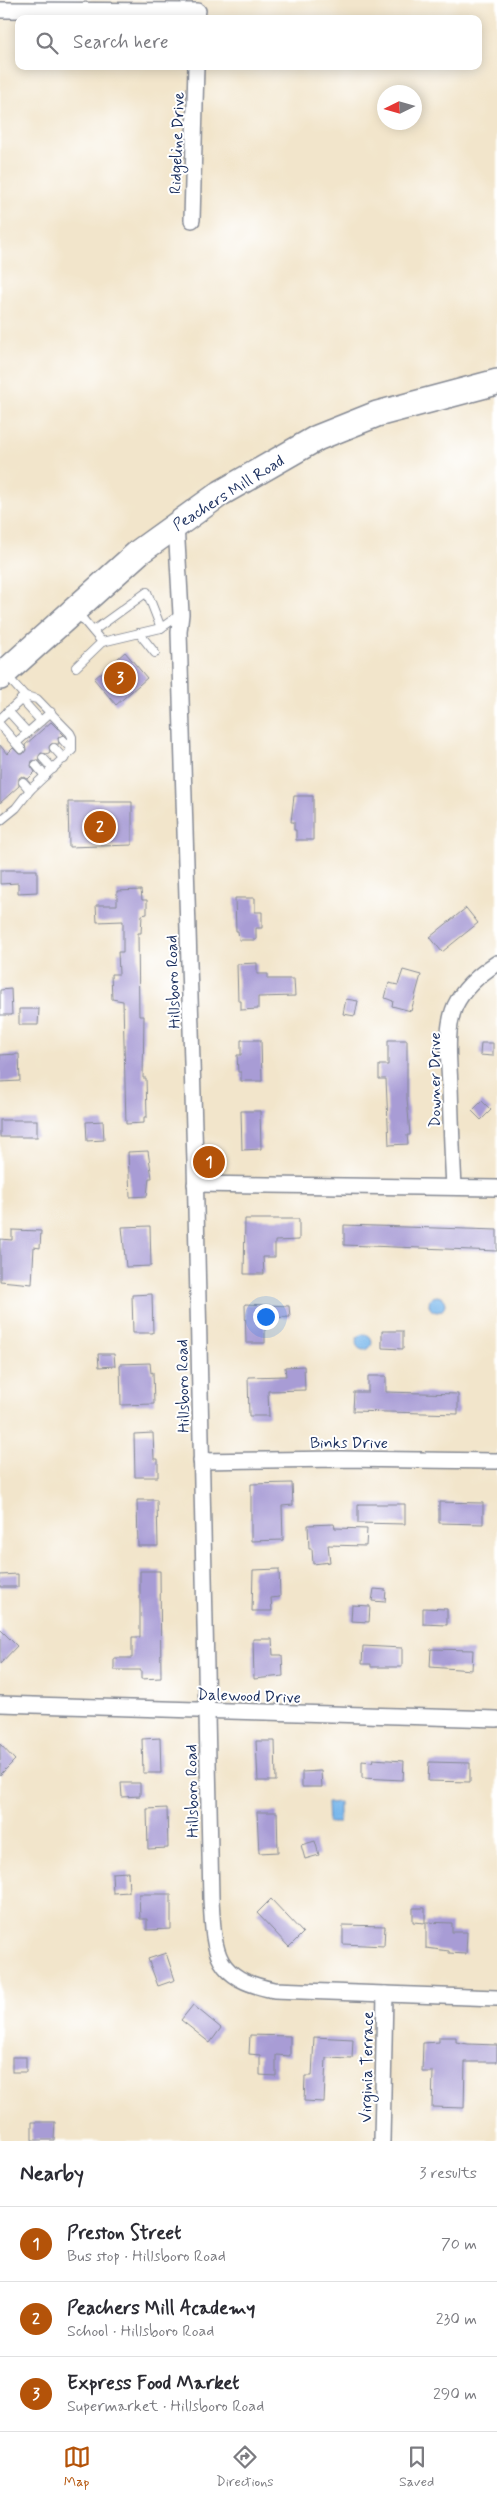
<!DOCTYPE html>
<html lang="en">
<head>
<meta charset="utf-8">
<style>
  :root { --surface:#fff; --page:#f2f2f3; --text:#2b2b33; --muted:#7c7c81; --line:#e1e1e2; --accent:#b45309 }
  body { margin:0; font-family:Mynerve,sans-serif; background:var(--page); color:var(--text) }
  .compass { position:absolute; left:377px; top:85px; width:45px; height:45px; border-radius:50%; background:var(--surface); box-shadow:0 2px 12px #0003; rotate:265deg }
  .you { position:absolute; left:265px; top:1316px; width:18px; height:18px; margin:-12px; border:4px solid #fff; border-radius:50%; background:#1a73e8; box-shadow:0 0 0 8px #1a73e833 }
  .badge { display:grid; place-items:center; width:32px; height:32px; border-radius:50%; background:var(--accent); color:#fff; font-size:16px; font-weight:700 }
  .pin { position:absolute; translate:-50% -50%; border:2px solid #fff; box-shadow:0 1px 5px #0006 }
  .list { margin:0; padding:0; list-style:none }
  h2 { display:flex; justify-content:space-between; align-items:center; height:65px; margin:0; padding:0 20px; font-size:21px }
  h2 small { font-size:16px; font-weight:400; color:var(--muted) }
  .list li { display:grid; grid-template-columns:32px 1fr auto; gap:15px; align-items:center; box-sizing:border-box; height:75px; padding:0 20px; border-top:1px solid var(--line) }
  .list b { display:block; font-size:19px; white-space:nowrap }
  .list p { margin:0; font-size:16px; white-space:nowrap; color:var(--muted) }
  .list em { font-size:16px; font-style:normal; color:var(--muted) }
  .icon { flex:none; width:28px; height:28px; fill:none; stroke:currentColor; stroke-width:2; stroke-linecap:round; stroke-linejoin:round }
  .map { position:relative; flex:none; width:497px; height:2141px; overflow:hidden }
  .search { position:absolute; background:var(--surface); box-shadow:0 2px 12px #0003; left:15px; right:15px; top:15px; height:55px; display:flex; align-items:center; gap:12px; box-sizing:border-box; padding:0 18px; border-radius:10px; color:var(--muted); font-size:19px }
  .sheet { height:290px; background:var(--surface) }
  nav { display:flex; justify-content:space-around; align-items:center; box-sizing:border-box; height:70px; border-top:1px solid var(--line); background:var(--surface); font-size:14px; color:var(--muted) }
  nav a { display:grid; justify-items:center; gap:2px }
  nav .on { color:var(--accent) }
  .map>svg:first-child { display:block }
  .water { fill:#77b6eb; stroke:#4972a4 }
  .building { fill:#a89cd5 }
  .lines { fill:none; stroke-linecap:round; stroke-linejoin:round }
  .service-casing { stroke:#868a94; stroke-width:10 }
  .minor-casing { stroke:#868a94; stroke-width:18 }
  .primary-casing { stroke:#868a94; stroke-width:28 }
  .service { stroke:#fff; stroke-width:8 }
  .minor { stroke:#fff; stroke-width:15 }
  .primary { stroke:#fff; stroke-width:25 }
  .labels { text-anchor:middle; stroke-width:4; stroke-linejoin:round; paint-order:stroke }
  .street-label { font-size:16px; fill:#1b2f5e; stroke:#fff }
</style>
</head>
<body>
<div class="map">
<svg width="497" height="2141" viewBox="0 0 497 2141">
  <rect width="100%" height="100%" fill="#fff"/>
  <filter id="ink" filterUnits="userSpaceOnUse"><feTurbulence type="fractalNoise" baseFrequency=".02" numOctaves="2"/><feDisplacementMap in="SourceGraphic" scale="10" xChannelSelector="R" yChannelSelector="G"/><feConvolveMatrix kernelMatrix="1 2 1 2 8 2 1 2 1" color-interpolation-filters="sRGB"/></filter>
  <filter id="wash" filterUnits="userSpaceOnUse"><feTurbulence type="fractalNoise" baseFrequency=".0096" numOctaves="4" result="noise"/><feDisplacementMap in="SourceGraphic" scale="20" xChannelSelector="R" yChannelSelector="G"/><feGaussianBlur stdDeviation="1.12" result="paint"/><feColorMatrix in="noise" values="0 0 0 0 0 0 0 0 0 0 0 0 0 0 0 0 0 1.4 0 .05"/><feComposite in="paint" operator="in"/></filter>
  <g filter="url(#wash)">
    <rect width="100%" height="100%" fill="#f2e5cb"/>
    <!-- water -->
    <g class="water">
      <circle cx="437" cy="1304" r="8"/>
      <circle cx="364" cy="1342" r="8"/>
      <polygon points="339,1802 339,1823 328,1823 327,1803"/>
    </g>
    <g id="blocks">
      <!-- building -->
      <g class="building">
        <polygon points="125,652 147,678 116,705 94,679"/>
        <polygon points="51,722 64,735 58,738 59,744 51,744 49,747 50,752 47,754 41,753 38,760 32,761 31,766 35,772 28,779 22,776 19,778 19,786 0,803 0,745 7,754 13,748 19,754 23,754 26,750 25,745"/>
        <polygon points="294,796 313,796 313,840 296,840 296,830 294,830 294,822 291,822"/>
        <polygon points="68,802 132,802 132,845 69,847"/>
        <polygon points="0,870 37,870 37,892 18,893 18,883 0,884"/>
        <polygon points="141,890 142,900 147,900 147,914 142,915 141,933 138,933 139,1016 144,1016 143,1078 146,1078 147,1117 144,1117 144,1123 126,1124 123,1001 112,999 111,974 119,974 118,952 123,952 123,921 97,922 96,905 117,905 117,891"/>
        <polygon points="235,898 255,898 255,912 262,912 262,928 256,928 256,940 239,940 238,931 236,931"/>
        <polygon points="466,908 478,923 442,952 430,937"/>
        <polygon points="257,963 257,974 268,974 268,979 294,979 295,996 258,997 258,1009 241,1010 241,1001 238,1001 237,964"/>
        <polygon points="403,970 421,975 411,1011 392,1006 393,1001 385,998 389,983 398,985"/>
        <polygon points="11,989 12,1015 0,1015 0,990"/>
        <polygon points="346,999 358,1001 355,1016 343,1014"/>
        <polygon points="19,1009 39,1009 38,1025 19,1025"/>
        <polygon points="241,1040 261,1040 262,1081 241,1081 241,1072 238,1072 237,1055 241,1055"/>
        <polygon points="388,1040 407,1040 407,1098 410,1135 407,1135 408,1144 389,1145 386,1079 379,1079 379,1065 388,1065"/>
        <polygon points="481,1043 493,1043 493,1056 480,1055"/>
        <polygon points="19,1054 20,1081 0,1082 0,1055"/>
        <polygon points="482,1101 491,1110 481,1120 472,1111"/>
        <polygon points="241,1111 260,1111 261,1149 242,1150"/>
        <rect x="0" y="1120" width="37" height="17"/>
        <polygon points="103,1121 104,1140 87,1141 86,1122"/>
        <polygon points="148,1151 152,1178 149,1178 147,1196 130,1197 128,1152"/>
        <polygon points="245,1219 299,1219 299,1240 275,1241 275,1257 263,1257 264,1274 244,1274"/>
        <polygon points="344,1225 497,1230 497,1251 344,1245"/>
        <polygon points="150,1226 151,1266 126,1267 122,1227"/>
        <polygon points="12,1230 41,1231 40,1248 34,1247 32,1284 0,1281 0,1239 12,1240"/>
        <polygon points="152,1294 153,1333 133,1333 132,1295"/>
        <polygon points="245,1304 289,1306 290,1317 265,1318 265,1343 246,1343"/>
        <polygon points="382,1331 403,1331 403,1349 382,1348"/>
        <polygon points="98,1354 114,1354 115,1366 99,1367"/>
        <polygon points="150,1363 151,1373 153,1372 154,1404 121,1405 120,1364"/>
        <polygon points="304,1366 305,1390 268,1391 269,1416 249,1416 248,1377 286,1376 285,1367"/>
        <polygon points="368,1376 386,1376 386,1392 458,1394 458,1414 353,1411 354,1392 368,1392"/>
        <polygon points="153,1433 154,1459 158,1459 158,1477 135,1477 134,1434"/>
        <polygon points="292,1483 293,1505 282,1506 283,1540 251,1541 251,1484"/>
        <polygon points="137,1500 157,1500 158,1546 138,1546"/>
        <polygon points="439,1502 483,1503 483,1524 439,1523"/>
        <polygon points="358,1504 405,1504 405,1524 358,1523"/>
        <polygon points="334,1524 335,1528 367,1529 366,1546 328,1545 330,1562 313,1564 312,1549 309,1549 308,1525"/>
        <polygon points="279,1569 280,1597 271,1598 272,1611 252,1611 253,1570"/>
        <polygon points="140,1571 160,1571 161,1678 141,1679 141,1670 114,1670 114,1658 132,1658 132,1637 140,1637"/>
        <polygon points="18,1574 18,1587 0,1587 0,1575"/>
        <polygon points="374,1589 386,1590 385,1602 372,1601"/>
        <polygon points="352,1605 370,1606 369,1622 351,1621"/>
        <polygon points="423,1608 447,1609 447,1625 423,1624"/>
        <polygon points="0,1629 17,1646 0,1664"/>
        <polygon points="253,1639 272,1639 273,1655 282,1655 283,1676 254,1679"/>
        <polygon points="363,1646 402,1648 402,1667 371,1667 371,1664 362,1664"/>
        <polygon points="431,1649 473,1650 472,1670 430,1667"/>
        <polygon points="160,1738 161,1773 143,1773 142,1739"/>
        <polygon points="256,1741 275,1741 276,1781 258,1781"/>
        <polygon points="0,1744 15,1760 0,1775"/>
        <polygon points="373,1759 404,1761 403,1780 362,1778 362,1761 372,1762"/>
        <polygon points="429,1762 470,1763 470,1782 428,1781"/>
        <polygon points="321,1771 322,1787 302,1787 302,1772"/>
        <polygon points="121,1783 140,1783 140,1796 122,1797"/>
        <polygon points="167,1808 168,1848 148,1849 147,1809"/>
        <polygon points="257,1812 277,1812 278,1852 259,1853"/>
        <polygon points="315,1841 319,1855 305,1859 301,1845"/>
        <polygon points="128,1872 129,1892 113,1893 112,1873"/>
        <polygon points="139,1894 171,1894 171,1929 147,1930 147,1919 140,1919"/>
        <polygon points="271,1899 303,1933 289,1947 257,1913"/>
        <polygon points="413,1908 425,1908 425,1923 413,1922"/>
        <polygon points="426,1922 452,1923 452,1932 467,1932 466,1954 449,1953 449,1951 426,1948"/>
        <polygon points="343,1925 385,1926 384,1946 343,1944"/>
        <polygon points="166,1953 175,1980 158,1986 148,1959"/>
        <polygon points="193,2005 221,2028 210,2043 181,2020"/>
        <polygon points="250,2035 290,2036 290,2056 276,2055 276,2076 260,2075 260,2055 249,2054"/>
        <polygon points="314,2037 353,2039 352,2059 326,2058 324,2102 304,2101 305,2076 312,2076"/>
        <polygon points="439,2037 456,2037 456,2042 468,2044 497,2045 497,2062 465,2062 464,2108 432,2107 433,2072 422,2072 423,2043 439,2042"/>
        <rect x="12" y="2057" width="14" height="15"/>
        <polygon points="32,2122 55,2122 54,2140 32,2140"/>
      </g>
    </g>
  </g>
  <g filter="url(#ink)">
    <use href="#blocks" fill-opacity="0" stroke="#868a94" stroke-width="1"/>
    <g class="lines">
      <defs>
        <g id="service">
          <polyline points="93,631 147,592 161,628"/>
          <polyline points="139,633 155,653"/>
          <polyline points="102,642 161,628 181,614"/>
          <polyline points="76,667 102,642 76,611"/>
          <polyline points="21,699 41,721"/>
          <polyline points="8,711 28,733"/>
          <polyline points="0,719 25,696 7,676"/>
          <polyline points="0,725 21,749"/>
          <polyline points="63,740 72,750"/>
          <polyline points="16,743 51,712"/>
          <polyline points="54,748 64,759"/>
          <polyline points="43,758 53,769"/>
          <polyline points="36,765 45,776"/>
          <polyline points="23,782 30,790"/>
          <polyline points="0,821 16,808 30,790 72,750 72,737 70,733 37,699 25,696"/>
        </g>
        <g id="minor">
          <polyline points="0,10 198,11"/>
          <polyline points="192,220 196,66"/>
          <path d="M 176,524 L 181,614 L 179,632 L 195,1162 L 211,1899 C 214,1954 214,1978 274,1990 L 497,1998"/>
          <polyline points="195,1184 497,1188"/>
          <path d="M 454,1186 C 452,1153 451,1120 450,1086 C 449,1062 445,1029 455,1006 C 464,987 480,974 497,963"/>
          <polyline points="201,1461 340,1459 497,1461"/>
          <polyline points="0,1704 497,1719"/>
          <polyline points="382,2141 385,1994"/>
        </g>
        <polyline id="primary" points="0,677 139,552 221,493 317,438 377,414 497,382"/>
      </defs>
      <!-- service casing -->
      <use href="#service" class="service-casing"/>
      <!-- minor casing -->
      <use href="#minor" class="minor-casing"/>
      <!-- primary casing -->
      <use href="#primary" class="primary-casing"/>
      <!-- service -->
      <use href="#service" class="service"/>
      <!-- minor -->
      <use href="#minor" class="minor"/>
      <!-- primary -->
      <use href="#primary" class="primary"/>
    </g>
  </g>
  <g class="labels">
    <!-- street labels -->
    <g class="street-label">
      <text transform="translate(176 143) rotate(-88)" y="6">Ridgeline Drive</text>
      <text transform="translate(228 492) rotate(-32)" y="6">Peachers Mill Road</text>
      <text transform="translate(172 982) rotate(-92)" y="6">Hillsboro Road</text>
      <text transform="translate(434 1080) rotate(-90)" y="6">Downer Drive</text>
      <text transform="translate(182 1386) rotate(-91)" y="6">Hillsboro Road</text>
      <text x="349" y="1448">Binks Drive</text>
      <text transform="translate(249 1695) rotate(2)" y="6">Dalewood Drive</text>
      <text transform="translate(191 1791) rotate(-91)" y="6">Hillsboro Road</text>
      <text transform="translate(366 2067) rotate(-89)" y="6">Virginia Terrace</text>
    </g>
  </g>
</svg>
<svg class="compass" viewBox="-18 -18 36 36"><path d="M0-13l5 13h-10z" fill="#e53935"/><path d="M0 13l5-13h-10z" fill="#7c7c81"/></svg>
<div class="you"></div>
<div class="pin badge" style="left:209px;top:1162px">1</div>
<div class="pin badge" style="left:100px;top:827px">2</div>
<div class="pin badge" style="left:120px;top:678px">3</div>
<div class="search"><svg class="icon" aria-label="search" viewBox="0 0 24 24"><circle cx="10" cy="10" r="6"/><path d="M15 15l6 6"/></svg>Search here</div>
</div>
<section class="sheet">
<h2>Nearby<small>3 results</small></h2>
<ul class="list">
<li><span class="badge">1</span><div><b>Preston Street</b><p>Bus stop · Hillsboro Road</p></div><em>70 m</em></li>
<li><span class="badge">2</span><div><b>Peachers Mill Academy</b><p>School · Hillsboro Road</p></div><em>230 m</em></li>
<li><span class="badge">3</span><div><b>Express Food Market</b><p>Supermarket · Hillsboro Road</p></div><em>290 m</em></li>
</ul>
</section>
<nav>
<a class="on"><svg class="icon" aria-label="map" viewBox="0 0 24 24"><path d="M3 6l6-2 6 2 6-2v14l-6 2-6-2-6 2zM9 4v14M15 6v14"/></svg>Map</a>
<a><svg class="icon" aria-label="directions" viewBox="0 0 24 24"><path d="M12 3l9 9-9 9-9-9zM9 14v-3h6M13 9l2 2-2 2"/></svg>Directions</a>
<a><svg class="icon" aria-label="saved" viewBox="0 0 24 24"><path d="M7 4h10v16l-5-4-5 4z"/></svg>Saved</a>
</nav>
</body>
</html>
